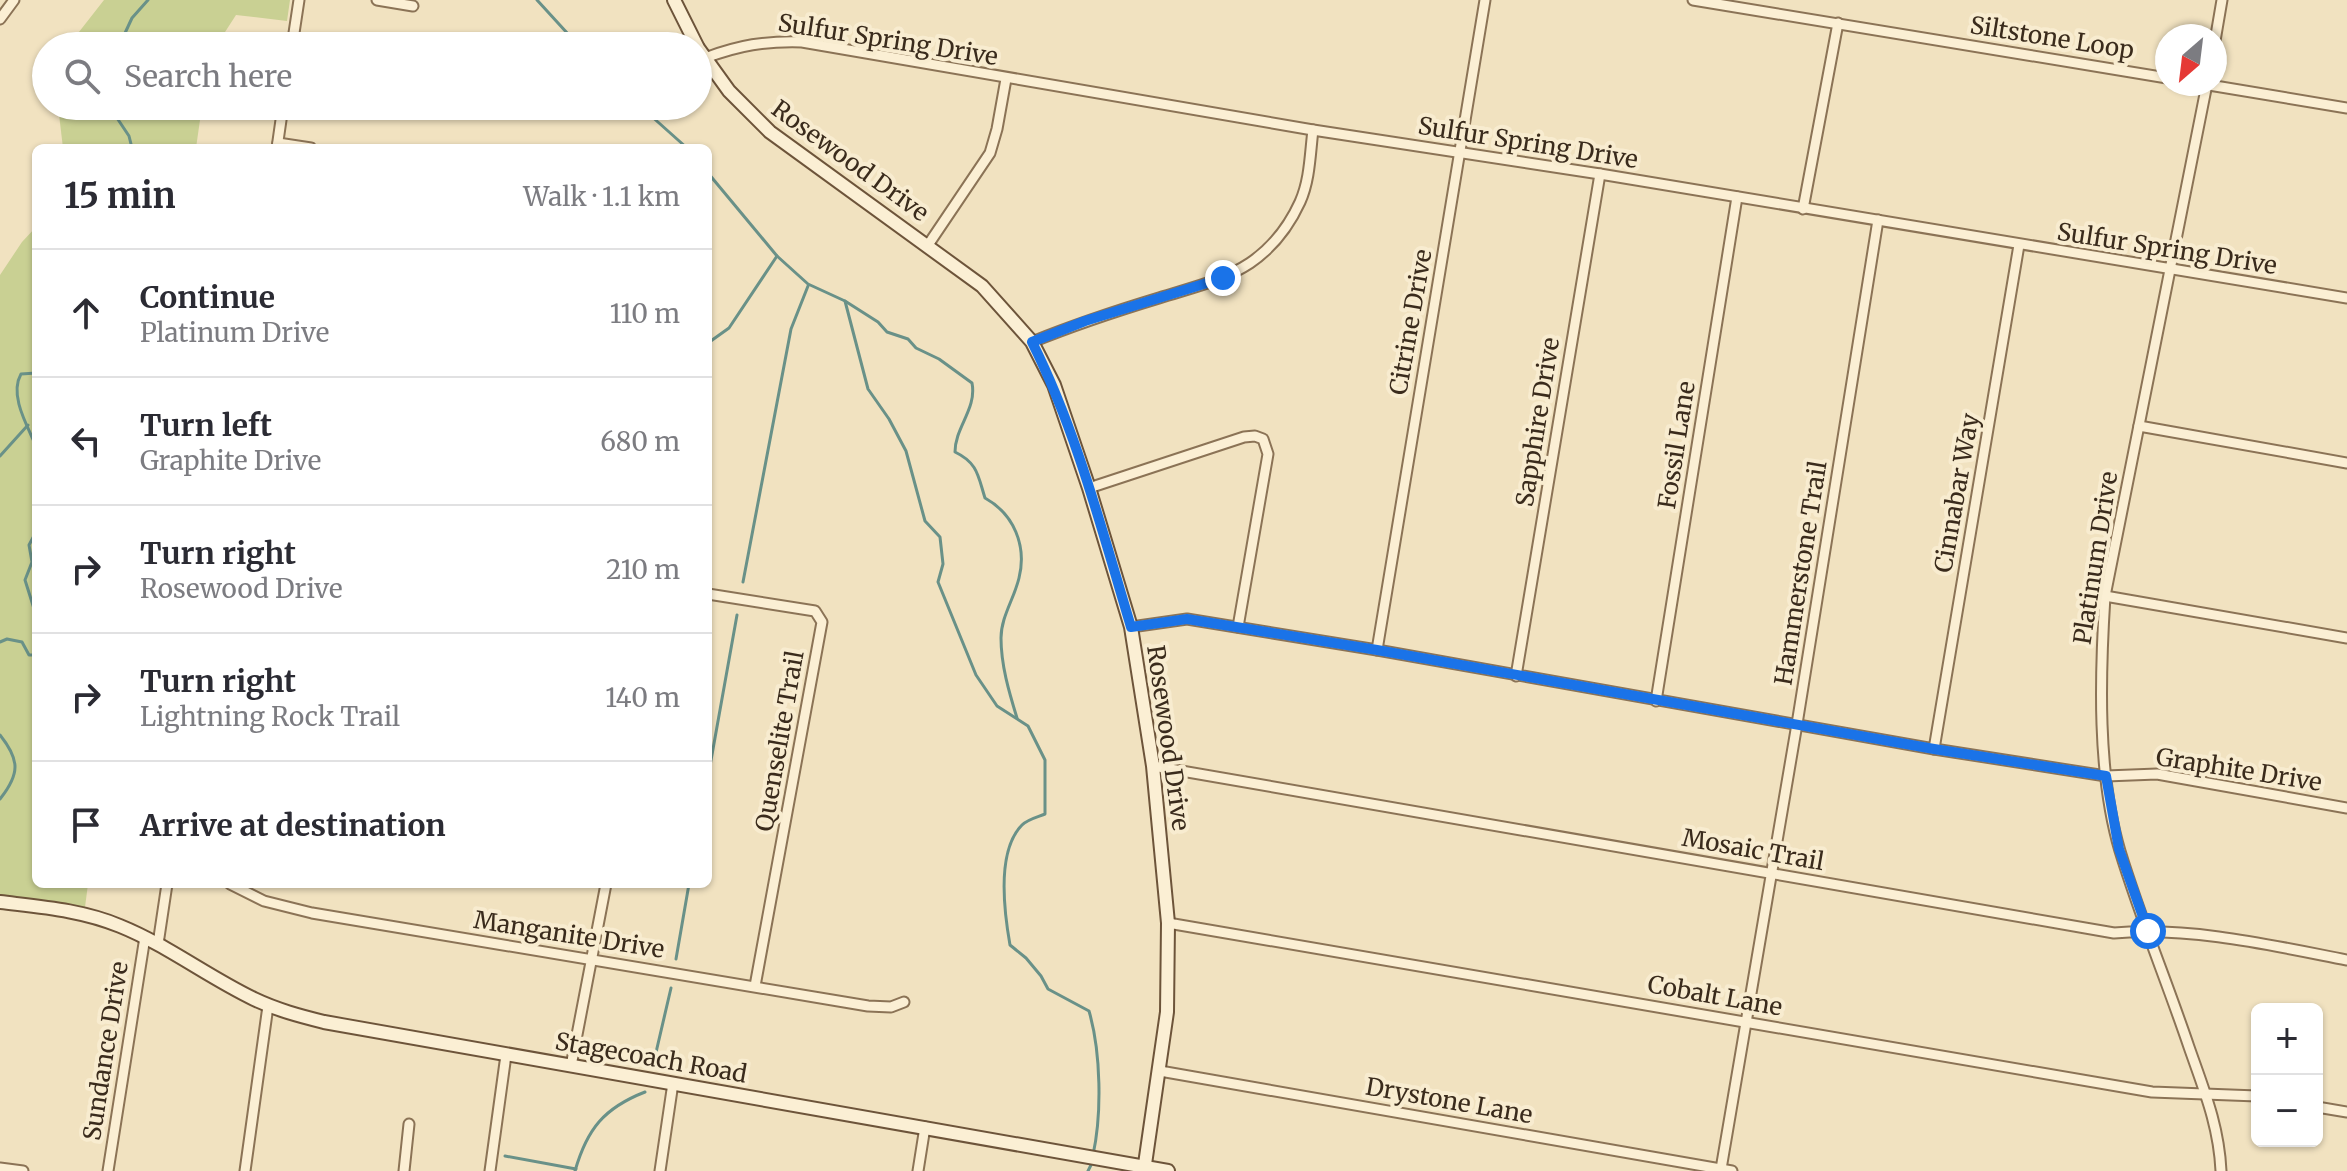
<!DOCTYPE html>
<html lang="en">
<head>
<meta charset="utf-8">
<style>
  :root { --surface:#fff; --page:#f7f7f7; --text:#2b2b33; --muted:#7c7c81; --line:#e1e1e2 }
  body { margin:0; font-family:Merriweather,serif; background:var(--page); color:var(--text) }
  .controls { position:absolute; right:24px; bottom:24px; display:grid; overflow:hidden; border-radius:12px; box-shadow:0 2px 6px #0004 }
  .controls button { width:72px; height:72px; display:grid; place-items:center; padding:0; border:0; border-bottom:2px solid var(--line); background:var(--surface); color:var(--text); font:40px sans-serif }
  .compass { position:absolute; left:2155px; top:24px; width:72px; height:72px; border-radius:50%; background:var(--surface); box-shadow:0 2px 6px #0004; rotate:208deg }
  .stop { position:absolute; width:24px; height:24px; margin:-18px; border:6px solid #1a73e8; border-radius:50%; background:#fff }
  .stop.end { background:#1a73e8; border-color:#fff; box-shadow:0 2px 8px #0008 }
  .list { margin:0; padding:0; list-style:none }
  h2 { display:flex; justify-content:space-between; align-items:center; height:104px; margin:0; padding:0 32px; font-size:34px }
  h2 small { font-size:26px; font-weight:400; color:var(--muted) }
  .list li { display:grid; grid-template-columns:52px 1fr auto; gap:24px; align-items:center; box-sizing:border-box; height:128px; padding:0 32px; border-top:2px solid var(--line) }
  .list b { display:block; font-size:30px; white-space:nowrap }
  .list p { margin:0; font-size:26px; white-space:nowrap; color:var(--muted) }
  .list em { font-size:26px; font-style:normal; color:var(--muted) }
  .icon { flex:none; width:44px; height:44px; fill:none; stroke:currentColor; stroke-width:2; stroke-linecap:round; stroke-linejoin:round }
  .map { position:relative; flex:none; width:2347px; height:1171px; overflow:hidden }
  .search { position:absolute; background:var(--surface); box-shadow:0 2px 6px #0004; left:32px; top:32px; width:680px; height:88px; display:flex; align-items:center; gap:20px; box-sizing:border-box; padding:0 28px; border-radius:44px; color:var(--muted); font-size:30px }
  .panel { position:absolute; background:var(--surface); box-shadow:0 2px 6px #0004; left:32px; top:144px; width:680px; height:744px; border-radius:12px }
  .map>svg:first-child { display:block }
  .green { fill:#c9d093 }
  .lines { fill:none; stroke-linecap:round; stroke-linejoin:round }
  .stream { stroke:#699188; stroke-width:3 }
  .street-casing { stroke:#8b7356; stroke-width:13 }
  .secondary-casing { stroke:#6d543a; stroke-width:16 }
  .street { stroke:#fbefd4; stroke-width:9 }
  .secondary { stroke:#fbefd4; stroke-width:12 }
  .route { stroke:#1a73e8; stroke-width:10 }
  .labels { text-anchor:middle; stroke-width:8; stroke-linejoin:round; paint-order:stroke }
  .street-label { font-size:24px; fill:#3a2b1c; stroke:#f8ecd0 }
</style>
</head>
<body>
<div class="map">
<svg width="2347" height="1171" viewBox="0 0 2347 1171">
  <rect width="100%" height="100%" fill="#f1e2c0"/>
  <!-- green -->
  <g class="green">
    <polygon points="104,0 290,0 287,21 236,15 216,46 68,46"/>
    <polygon points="58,106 202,106 196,148 63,148"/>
    <polygon points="36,227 36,884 88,884 84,915 0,903 0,275 22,242"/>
  </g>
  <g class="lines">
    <!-- stream -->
    <g class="stream">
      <polyline points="537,0 579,46"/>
      <polyline points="119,46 132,18 148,0"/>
      <polyline points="109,106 129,136 132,148"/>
      <polyline points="640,106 687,148"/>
      <path d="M 708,173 L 777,256 L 808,284 L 845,301 L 868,389 L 889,419 L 906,451 L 925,521 L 940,537 L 943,564 L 938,582 L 976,675 L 997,706 L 1028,726 L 1045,760 L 1045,814 C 1038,817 1028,819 1022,825 C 996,851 1004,911 1010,945 L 1026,958 L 1041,976 L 1048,989 L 1089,1011 C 1101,1052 1102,1114 1093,1155"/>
      <path d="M 845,301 L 878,322 L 887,332 L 908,339 L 916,348 L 939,359 L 972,383 C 977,409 955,427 955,452 C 978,463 978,476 985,498 C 1014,514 1027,546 1019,578 C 1014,599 1001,617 1001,638 C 1001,665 1009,692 1017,718"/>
      <polyline points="708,343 729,328 777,256"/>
      <path d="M 36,373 L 21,374 C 9,395 27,425 36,446"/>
      <polyline points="0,456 28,425"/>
      <polyline points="36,532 29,545 32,562 25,580 36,615"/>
      <polyline points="743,582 791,329 808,286"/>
      <polyline points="0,642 7,639 22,642 29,655 36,655"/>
      <path d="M 0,735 C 20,760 20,774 0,799"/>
      <polyline points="708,777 737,615"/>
      <polyline points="676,959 689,884"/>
      <polyline points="654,1061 671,988"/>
      <polyline points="505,1156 576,1169"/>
      <path d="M 575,1171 C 587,1129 604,1108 645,1092"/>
      <polyline points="1088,1171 1092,1163"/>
    </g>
    <defs>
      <g id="street">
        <polyline points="377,0 413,6"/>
        <polyline points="1693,0 2167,78"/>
        <polyline points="0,19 14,0"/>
        <polyline points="2215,41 2222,0"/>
        <polyline points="292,46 299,0"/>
        <path d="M 705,58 C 740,45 764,41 802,42 L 1313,130 L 1600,174 L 2347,298"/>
        <polyline points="2203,84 2347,108"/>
        <path d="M 2207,84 L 2105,596 C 2100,675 2097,774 2120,851 C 2140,917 2167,982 2189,1047 C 2204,1090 2219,1126 2221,1171"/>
        <polyline points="278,143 311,148"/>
        <polyline points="277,148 283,106"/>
        <polyline points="1803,209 1838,23"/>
        <polyline points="928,245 990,153 997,129 1006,79"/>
        <path d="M 1032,342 C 1074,325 1116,311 1159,298 C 1190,288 1223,281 1250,263 C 1272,248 1289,226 1300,202 C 1310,180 1310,154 1313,130"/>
        <polyline points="2139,426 2347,463"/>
        <polyline points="1089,488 1244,437 1255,436 1263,439 1268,454 1238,627"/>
        <polyline points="708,594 815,611 822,622 755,986"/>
        <polyline points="2105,596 2347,638"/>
        <polyline points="1131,627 1187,619 1377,650 1934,749 2106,776 2157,774 2347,808"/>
        <polyline points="1377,650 1485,0"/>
        <polyline points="1516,676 1600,174"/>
        <polyline points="1656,701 1737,197"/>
        <polyline points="1934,749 2019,245"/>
        <path d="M 1153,766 L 2114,933 C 2193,927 2270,945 2347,960"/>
        <polyline points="230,884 264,901 312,913 868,1006 891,1007 904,1002"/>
        <polyline points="1168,923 2152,1092 2257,1096"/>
        <polyline points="158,944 167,884"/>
        <polyline points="571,1066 606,884"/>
        <polyline points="1160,1071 1732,1171"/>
        <polyline points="2317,1107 2347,1112"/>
        <polyline points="0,1168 23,1171"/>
        <polyline points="1721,1169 1797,724 1878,220"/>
        <polyline points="108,1171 145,937"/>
        <polyline points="245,1171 268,1006"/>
        <polyline points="404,1171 409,1124"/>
        <polyline points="490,1171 506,1055"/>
        <polyline points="660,1171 673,1083"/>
        <polyline points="918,1171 925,1127"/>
      </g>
      <g id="secondary">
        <polyline points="674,0 697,46"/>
        <polyline points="698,48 729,91 770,132 982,286 1032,342 1054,385 1089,488 1131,627 1153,766 1168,923 1167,1012 1144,1171"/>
        <path d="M 0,902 C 41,907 82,910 120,926 C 167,945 208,977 254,999 C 277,1010 300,1016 324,1022 L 1168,1171"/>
      </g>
    </defs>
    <!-- street casing -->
    <use href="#street" class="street-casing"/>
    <!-- secondary casing -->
    <use href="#secondary" class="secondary-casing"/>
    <!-- street -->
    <use href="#street" class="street"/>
    <!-- secondary -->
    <use href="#secondary" class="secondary"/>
  </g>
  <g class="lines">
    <!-- route -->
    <path class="route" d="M 1223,278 L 1085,321 L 1032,342 C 1077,432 1102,531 1131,627 L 1187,619 L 1377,650 L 1934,749 L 2106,776 L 2119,849 L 2148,931"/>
  </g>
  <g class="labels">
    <!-- street labels -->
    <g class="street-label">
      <text transform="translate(2052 38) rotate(9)" y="8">Siltstone Loop</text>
      <text transform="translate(888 40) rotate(9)" y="8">Sulfur Spring Drive</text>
      <text transform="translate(1528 143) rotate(9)" y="8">Sulfur Spring Drive</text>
      <text transform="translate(850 161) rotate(36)" y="8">Rosewood Drive</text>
      <text transform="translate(2167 249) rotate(9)" y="8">Sulfur Spring Drive</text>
      <text transform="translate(1411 322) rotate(-80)" y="8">Citrine Drive</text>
      <text transform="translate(1538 422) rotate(-81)" y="8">Sapphire Drive</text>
      <text transform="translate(1677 445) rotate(-81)" y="8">Fossil Lane</text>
      <text transform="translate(1957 493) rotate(-80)" y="8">Cinnabar Way</text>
      <text transform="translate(2096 558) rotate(-81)" y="8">Platinum Drive</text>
      <text transform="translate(1801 573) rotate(-81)" y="8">Hammerstone Trail</text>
      <text transform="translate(1168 738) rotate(82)" y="8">Rosewood Drive</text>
      <text transform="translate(780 741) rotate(-80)" y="8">Quenselite Trail</text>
      <text transform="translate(2239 770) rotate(9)" y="8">Graphite Drive</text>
      <text transform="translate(1753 850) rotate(10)" y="8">Mosaic Trail</text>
      <text transform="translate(569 935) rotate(9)" y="8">Manganite Drive</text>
      <text transform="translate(1715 996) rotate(10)" y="8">Cobalt Lane</text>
      <text transform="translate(106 1051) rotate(-81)" y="8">Sundance Drive</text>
      <text transform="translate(651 1058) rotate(10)" y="8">Stagecoach Road</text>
      <text transform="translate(1449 1101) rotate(10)" y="8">Drystone Lane</text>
    </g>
  </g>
</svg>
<div class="controls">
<button>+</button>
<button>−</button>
</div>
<svg class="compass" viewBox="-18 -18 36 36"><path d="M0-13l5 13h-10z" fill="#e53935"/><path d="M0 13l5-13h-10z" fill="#7c7c81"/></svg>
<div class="stop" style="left:2148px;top:931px"></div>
<div class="stop end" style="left:1223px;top:278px"></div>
<div class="search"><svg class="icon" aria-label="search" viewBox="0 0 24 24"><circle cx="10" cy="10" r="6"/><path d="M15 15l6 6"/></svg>Search here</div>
<section class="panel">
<h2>15 min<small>Walk · 1.1 km</small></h2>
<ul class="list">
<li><svg class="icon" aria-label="ahead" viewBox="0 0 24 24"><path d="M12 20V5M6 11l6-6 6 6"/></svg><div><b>Continue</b><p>Platinum Drive</p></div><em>110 m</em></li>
<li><svg class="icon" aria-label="left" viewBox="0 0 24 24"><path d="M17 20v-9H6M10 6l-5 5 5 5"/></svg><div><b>Turn left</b><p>Graphite Drive</p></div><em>680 m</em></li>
<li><svg class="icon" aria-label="right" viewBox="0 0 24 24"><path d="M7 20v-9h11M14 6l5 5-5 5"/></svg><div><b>Turn right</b><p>Rosewood Drive</p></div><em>210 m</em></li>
<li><svg class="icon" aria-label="right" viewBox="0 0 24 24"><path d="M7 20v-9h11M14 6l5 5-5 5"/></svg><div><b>Turn right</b><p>Lightning Rock Trail</p></div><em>140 m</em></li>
<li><svg class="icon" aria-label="arrive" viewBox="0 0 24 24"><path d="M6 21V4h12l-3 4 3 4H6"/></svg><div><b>Arrive at destination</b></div></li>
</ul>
</section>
</div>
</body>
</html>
